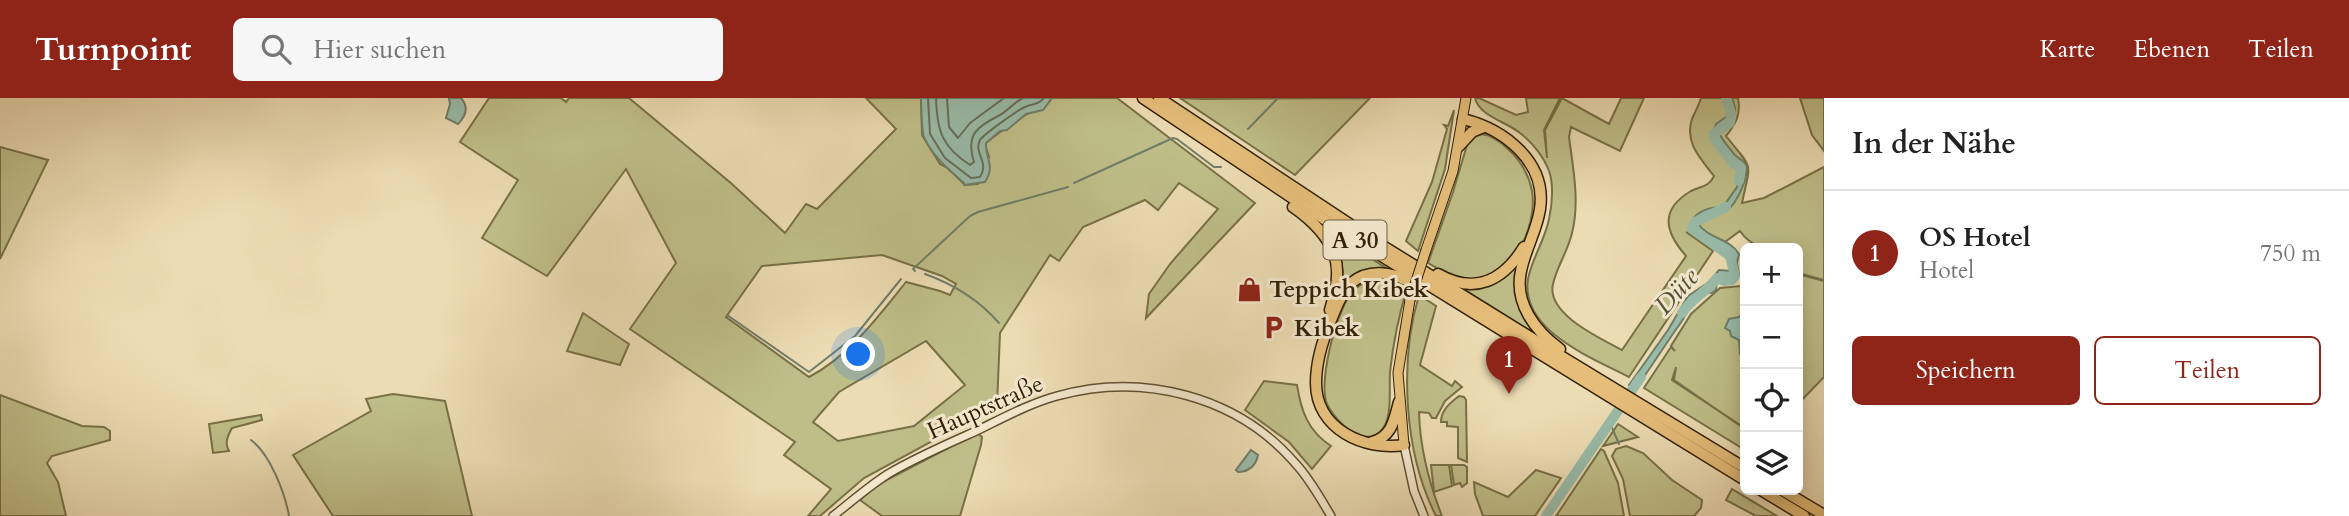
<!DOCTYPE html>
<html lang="de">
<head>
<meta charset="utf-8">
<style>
  :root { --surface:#fff; --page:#f6f6f6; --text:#222; --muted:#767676; --line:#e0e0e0; --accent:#8f2418 }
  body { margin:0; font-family:Cardo,serif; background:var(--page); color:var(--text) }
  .controls { position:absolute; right:21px; bottom:21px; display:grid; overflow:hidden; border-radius:10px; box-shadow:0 4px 18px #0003 }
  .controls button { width:63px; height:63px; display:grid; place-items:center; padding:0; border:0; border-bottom:2px solid var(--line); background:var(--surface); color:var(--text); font:35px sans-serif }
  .you { position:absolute; left:859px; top:257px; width:24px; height:24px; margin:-18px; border:5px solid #fff; border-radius:50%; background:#1a73e8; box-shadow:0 0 0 10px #1a73e833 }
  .badge { display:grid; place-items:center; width:46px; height:46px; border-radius:50%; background:var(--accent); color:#fff; font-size:23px; font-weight:700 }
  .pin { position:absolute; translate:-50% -58px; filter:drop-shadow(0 2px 4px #0008) }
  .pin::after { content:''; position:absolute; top:37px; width:24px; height:21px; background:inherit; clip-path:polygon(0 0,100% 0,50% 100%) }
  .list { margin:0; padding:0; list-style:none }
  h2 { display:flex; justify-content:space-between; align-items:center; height:91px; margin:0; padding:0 28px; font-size:30px }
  h2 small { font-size:23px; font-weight:400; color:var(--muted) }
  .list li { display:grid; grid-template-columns:46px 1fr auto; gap:21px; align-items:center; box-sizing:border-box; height:126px; padding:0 28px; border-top:2px solid var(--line) }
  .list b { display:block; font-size:26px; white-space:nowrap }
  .list p { margin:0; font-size:23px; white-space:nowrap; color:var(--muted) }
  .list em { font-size:23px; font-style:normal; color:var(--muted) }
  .actions { display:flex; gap:14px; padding:21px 28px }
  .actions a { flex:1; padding:16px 0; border:2px solid var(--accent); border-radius:10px; text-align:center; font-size:24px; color:var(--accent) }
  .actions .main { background:var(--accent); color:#fff }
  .icon { flex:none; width:38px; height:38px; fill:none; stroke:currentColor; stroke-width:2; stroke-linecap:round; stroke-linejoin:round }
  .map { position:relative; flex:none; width:1824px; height:418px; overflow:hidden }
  header { display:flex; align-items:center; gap:42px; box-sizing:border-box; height:98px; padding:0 35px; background:var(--accent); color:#fff }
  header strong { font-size:33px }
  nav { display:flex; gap:38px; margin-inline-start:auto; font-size:24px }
  .search { width:490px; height:63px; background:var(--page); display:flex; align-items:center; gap:18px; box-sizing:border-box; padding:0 24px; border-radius:10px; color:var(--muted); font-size:26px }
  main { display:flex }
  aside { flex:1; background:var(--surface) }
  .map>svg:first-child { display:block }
  .green { fill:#bfbe88; stroke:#787047; stroke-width:2; fill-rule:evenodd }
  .water { fill:#99bcaa; stroke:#707e68; stroke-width:2 }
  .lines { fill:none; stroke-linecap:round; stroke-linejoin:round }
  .shore { stroke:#666e58; stroke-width:2 }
  .stream { stroke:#707e68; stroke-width:2 }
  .river { stroke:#99bcaa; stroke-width:10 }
  .minor-casing { stroke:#605031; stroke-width:10 }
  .major-casing { stroke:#322106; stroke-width:11 }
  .highway-casing { stroke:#322106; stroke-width:13 }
  .minor { stroke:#f3e8ce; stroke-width:7 }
  .major { stroke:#e6be7a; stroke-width:9 }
  .highway { stroke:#e6be7a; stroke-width:10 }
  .major-bridge-casing { stroke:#322106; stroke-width:11; stroke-linecap:butt }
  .major-bridge { stroke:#e6be7a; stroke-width:9 }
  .labels { text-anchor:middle; stroke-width:6; stroke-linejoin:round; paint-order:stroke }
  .shield { fill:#f3e8ce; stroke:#6c5d42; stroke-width:2 }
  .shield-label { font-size:23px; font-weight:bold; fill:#322106 }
  .poi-label { font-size:24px; font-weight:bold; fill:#322106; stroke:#f3e8ce; text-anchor:start }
  .street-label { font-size:24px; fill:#322106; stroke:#f3e8ce }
  .water-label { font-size:26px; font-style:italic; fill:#515037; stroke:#f3e8ce }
</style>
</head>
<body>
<header>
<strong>Turnpoint</strong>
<div class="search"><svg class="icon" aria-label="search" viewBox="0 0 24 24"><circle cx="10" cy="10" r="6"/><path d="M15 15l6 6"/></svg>Hier suchen</div>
<nav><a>Karte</a><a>Ebenen</a><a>Teilen</a></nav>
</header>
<main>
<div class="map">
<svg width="1824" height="418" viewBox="0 0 1824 418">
  <rect width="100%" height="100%" fill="#ecdcb3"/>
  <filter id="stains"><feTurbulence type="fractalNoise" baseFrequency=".00286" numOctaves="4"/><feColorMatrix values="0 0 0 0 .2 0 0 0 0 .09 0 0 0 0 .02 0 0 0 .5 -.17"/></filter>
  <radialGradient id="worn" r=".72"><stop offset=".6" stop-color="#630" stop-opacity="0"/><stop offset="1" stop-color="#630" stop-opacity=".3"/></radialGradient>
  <!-- green -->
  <g class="green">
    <path d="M 489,0 L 561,0 L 566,4 L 569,0 L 629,0 L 732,86 L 785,135 L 806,106 L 817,111 L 896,31 L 866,0 L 921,0 L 922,37 L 940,66 L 948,70 L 965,87 L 978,86 L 989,59 L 986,50 L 986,45 C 998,35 1010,27 1024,18 C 1035,10 1043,14 1052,0 L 1117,0 L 1255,105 L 1146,220 L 1149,196 L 1170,166 L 1218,111 L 1179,85 L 1158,112 L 1145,102 L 1083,129 L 1059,163 L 1050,157 L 1000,235 L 997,308 L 864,380 L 820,418 L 808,418 L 831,391 L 784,357 L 795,344 L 630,231 L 676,165 L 626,71 L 547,178 L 482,140 L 518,82 L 460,44 ZM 882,157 L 942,178 L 956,186 L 950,197 L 940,193 L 906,184 C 878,219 849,258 809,279 L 726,219 L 762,168 ZM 926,243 L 965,287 L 914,328 L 838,343 L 813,324 L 839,294 Z"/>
    <polygon points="1180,0 1202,1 1370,0 1295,77"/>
    <path d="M 1475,0 L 1479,0 L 1516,17 L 1528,14 L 1526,0 L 1560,0 L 1544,32 L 1547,60 L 1545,32 L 1562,0 L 1609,26 L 1621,0 L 1644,0 L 1620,53 L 1571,29 L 1569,39 C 1573,70 1580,104 1572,135 C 1568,153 1557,168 1553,186 C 1546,216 1600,240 1622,252 L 1686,158 C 1665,134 1659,112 1691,93 C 1701,88 1709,89 1714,78 C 1701,61 1684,45 1692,21 C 1695,14 1699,7 1701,0 L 1738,0 C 1741,16 1736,26 1726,38 C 1754,73 1751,62 1742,105 L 1764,100 L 1824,69 L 1824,182 L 1798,175 L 1798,150 C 1774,150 1755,155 1740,133 L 1714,152 L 1686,134 L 1713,153 L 1629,279 C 1593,260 1520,233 1528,181 C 1532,160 1545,142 1549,121 C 1552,108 1554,86 1549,73 C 1544,59 1532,44 1520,35 C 1507,24 1479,18 1475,0 Z"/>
    <polygon points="1800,0 1824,0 1824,53 1812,37"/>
    <polygon points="1454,12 1445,71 1418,153 1406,143 1432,84 1447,31 1444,27 1448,28"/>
    <path d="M 1481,36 C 1492,37 1500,43 1508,51 C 1520,62 1529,77 1532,93 C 1538,130 1511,186 1467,181 C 1453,180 1440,172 1428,165 L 1453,94 L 1467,47 L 1474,38 Z"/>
    <polygon points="0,49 48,62 0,161"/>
    <path d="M 1320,128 L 1386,170 C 1366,170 1355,175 1342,189 C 1345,163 1339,147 1320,128 Z"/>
    <path d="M 1517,166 C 1516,197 1514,213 1537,237 L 1462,190 C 1485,193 1503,183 1517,166 Z"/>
    <polygon points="1798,176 1824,183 1824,279 1798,306"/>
    <path d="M 1385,182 L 1407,190 C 1399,217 1393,246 1390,274 C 1389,289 1392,313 1385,327 C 1369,357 1333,323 1326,303 C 1319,281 1337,207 1355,191 C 1364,183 1373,182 1385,182 Z"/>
    <polygon points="1745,183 1745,331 1674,282 1676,269 1672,282 1743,329 1745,333 1745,352 1644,290 1671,249 1675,253 1671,248 1691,216 1720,190 1741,188"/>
    <path d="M 1419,197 L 1436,208 L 1420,267 L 1452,288 L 1455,283 L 1462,289 L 1445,303 L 1436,320 L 1432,320 L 1429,315 L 1419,314 C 1420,350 1429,385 1442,418 L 1436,418 C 1404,355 1399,264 1419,197 Z"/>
    <polygon points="583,215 629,246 620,267 567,253"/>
    <path d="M 1264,283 L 1297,287 C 1301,313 1308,333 1331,348 L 1312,371 L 1289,344 L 1245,312 Z"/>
    <polygon points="393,296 445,303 472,418 333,418 293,357 371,313 366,301"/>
    <polygon points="0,297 82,328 104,329 110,333 110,342 52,358 47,365 58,384 66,418 0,418"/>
    <path d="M 1459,298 L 1464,299 L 1466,302 L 1467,364 L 1458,360 L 1458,329 L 1447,328 L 1447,324 L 1441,324 C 1441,312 1450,305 1459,298 Z"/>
    <path d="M 261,317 L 262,322 L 232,330 C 228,338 224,344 229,353 L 213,355 L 209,326 Z"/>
    <polygon points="1618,326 1638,339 1603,348"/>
    <polygon points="977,335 982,339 981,347 960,418 882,418 860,402 875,388"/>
    <polygon points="1626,348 1643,355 1672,382 1702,402 1701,410 1694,418 1630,418 1623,381 1612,358 1616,351"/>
    <polygon points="1601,351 1604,353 1618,385 1624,418 1556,418"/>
    <polygon points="1431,367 1449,367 1452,388 1434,394"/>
    <polygon points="1451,367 1464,367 1467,369 1467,385 1462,389 1460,385 1454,387"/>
    <polygon points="1536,372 1561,380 1535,418 1483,418 1475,396 1474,384 1508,399"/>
    <polygon points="1732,391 1777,418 1756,418 1726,402"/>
  </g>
  <!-- water -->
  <g class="water">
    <path d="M 449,0 L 461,0 C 469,9 466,18 458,26 L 446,20 L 450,6 Z"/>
    <path d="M 921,0 L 1052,0 L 1043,12 L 1026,16 L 1007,32 L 1000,33 L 986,45 C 985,62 996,66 985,84 L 964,87 L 964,85 C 949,72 932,58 924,39 C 922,36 921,6 921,0 Z"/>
    <path d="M 1726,0 L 1732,0 C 1741,22 1729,19 1718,33 C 1721,40 1728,49 1734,56 C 1737,60 1744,62 1746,67 C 1749,78 1737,106 1727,112 C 1717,118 1706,115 1697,124 C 1707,141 1730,140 1739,156 L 1737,165 L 1739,177 L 1730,181 L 1722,179 L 1717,184 L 1716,192 L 1712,195 L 1703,194 C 1690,205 1687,217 1677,230 C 1663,250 1650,271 1636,290 L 1629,287 L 1668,232 L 1688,198 L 1709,184 L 1719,172 L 1732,173 L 1733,171 C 1727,149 1706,144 1691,128 C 1693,113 1710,109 1723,109 L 1737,89 L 1740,68 L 1731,59 L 1713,35 L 1716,26 L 1730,16 Z"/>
    <polygon points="1745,213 1745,259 1740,256 1739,242 1731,238 1730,233 1725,230 1729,221 1739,219"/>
    <path d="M 1251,352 L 1258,357 C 1256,368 1248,374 1238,374 L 1236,372 Z"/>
  </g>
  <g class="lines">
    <!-- shore -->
    <g class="shore">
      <path d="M 928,0 L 930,36 L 945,60 L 971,80 L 980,79 C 990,64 973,55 980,42 C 983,37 1019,11 1025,9 C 1033,5 1037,8 1044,0"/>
      <path d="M 936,0 C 937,33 942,49 970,67 L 974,64 C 965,36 978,28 1000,17 C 1009,12 1014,4 1023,0"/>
      <polyline points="947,0 949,29 958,40 970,25 1004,0"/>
    </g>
    <!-- stream -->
    <g class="stream">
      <polyline points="1248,31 1278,0"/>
      <polyline points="1074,85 1173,40 1177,41 1214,69 1221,69"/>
      <polyline points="915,173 913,171 970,118 978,114 1068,89"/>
      <path d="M 925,176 C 953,186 979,202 999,225"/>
      <polyline points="727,217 809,274 855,238 901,181"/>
      <polyline points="1610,325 1619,346"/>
      <path d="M 251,342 C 270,356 285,395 289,418"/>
    </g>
    <!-- river -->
    <g class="river">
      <polyline points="1726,0 1731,15 1730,25 1713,36 1714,40 1733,65 1741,70 1739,83"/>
      <path d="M 1682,215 C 1691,201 1707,194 1717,180 L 1724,183 L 1732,182 L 1735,178 L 1730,158 L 1692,131 L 1695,124 L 1726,109"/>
      <polyline points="1546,418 1641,279"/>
    </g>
    <defs>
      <g id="minor">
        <polyline points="1404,347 1414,393 1424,418"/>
        <path d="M 833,418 C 851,404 869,388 888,376 C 915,360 945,347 974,334 C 1001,321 1028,306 1057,298 C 1143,274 1237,298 1295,365 C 1310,381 1320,400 1331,418"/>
      </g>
      <g id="major">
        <polyline points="1426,152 1453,73 1466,0"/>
        <polyline points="1404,347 1398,275 1410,202"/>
      </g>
      <g id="highway">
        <polyline points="1143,0 1354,141 1745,382"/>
        <polyline points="1159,0 1378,145 1541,246 1745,370"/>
        <path d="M 1463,21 C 1504,31 1547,64 1540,111 C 1537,132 1525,152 1521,173 C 1514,205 1535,233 1560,251"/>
        <polyline points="1459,48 1472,34 1484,29"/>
        <path d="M 1293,109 C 1316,125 1339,148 1337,178 C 1337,189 1333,201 1330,212"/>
        <path d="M 1438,176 C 1475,197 1503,183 1524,149"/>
        <path d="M 1372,344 C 1392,339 1394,322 1399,304"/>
        <path d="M 1404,347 C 1364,353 1316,331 1316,285 C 1316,264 1323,241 1331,222 C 1336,210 1341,195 1351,185 C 1369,170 1393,174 1411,185"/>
        <polyline points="1761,392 1804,418"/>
        <polyline points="1782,392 1824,417"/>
      </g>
    </defs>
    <!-- minor casing -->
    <use href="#minor" class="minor-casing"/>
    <!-- major casing -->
    <use href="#major" class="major-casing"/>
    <!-- highway casing -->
    <use href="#highway" class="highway-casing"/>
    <!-- minor -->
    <use href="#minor" class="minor"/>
    <!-- major -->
    <use href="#major" class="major"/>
    <!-- highway -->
    <use href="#highway" class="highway"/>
    <defs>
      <polyline id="major-bridge" points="1410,202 1426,152"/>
    </defs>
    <!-- major-bridge casing -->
    <use href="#major-bridge" class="major-bridge-casing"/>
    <!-- major-bridge -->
    <use href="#major-bridge" class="major-bridge"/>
  </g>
  <!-- icons -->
  <defs>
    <symbol id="shop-bare" viewBox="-9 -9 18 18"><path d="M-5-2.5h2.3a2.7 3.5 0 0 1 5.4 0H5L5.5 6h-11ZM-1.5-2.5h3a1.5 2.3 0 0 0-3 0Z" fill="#8f2418" stroke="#f3e8ce" stroke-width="2.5" paint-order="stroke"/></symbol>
    <symbol id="parking-bare" viewBox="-9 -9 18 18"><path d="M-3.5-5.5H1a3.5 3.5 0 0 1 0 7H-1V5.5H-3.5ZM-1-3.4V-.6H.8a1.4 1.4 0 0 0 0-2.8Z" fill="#8f2418" stroke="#f3e8ce" stroke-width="2.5" paint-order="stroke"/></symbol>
  </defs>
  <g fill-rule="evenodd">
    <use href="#shop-bare" x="1232" y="174" width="35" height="35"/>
    <use href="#parking-bare" x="1256" y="212" width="35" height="35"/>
  </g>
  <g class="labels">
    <!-- shield labels -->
    <rect class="shield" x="1323.5" y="122.5" width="63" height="39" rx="5"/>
    <g class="shield-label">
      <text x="1355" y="150">A 30</text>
    </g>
    <!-- poi labels -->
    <g class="poi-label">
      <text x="1269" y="199">Teppich Kibek</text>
      <text x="1294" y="238">Kibek</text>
    </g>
    <!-- street labels -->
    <g class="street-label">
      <text transform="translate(985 309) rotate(-24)" y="8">Hauptstraße</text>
    </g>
    <!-- water labels -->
    <g class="water-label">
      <text transform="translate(1676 193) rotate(-48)" y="9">Düte</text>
    </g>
  </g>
  <rect width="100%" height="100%" filter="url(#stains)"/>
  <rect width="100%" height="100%" fill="url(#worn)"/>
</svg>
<div class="controls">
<button>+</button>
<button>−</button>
<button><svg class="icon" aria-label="locate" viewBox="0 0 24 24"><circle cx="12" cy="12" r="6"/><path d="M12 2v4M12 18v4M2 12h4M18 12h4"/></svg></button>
<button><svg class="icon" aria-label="layers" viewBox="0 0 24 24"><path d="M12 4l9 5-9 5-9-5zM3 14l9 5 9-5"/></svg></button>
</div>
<div class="you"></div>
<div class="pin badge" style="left:1509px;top:296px">1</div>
</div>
<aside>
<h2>In der Nähe<small></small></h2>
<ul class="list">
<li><span class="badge">1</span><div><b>OS Hotel</b><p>Hotel</p></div><em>750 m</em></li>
</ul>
<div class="actions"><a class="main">Speichern</a><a>Teilen</a></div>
</aside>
</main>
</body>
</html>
